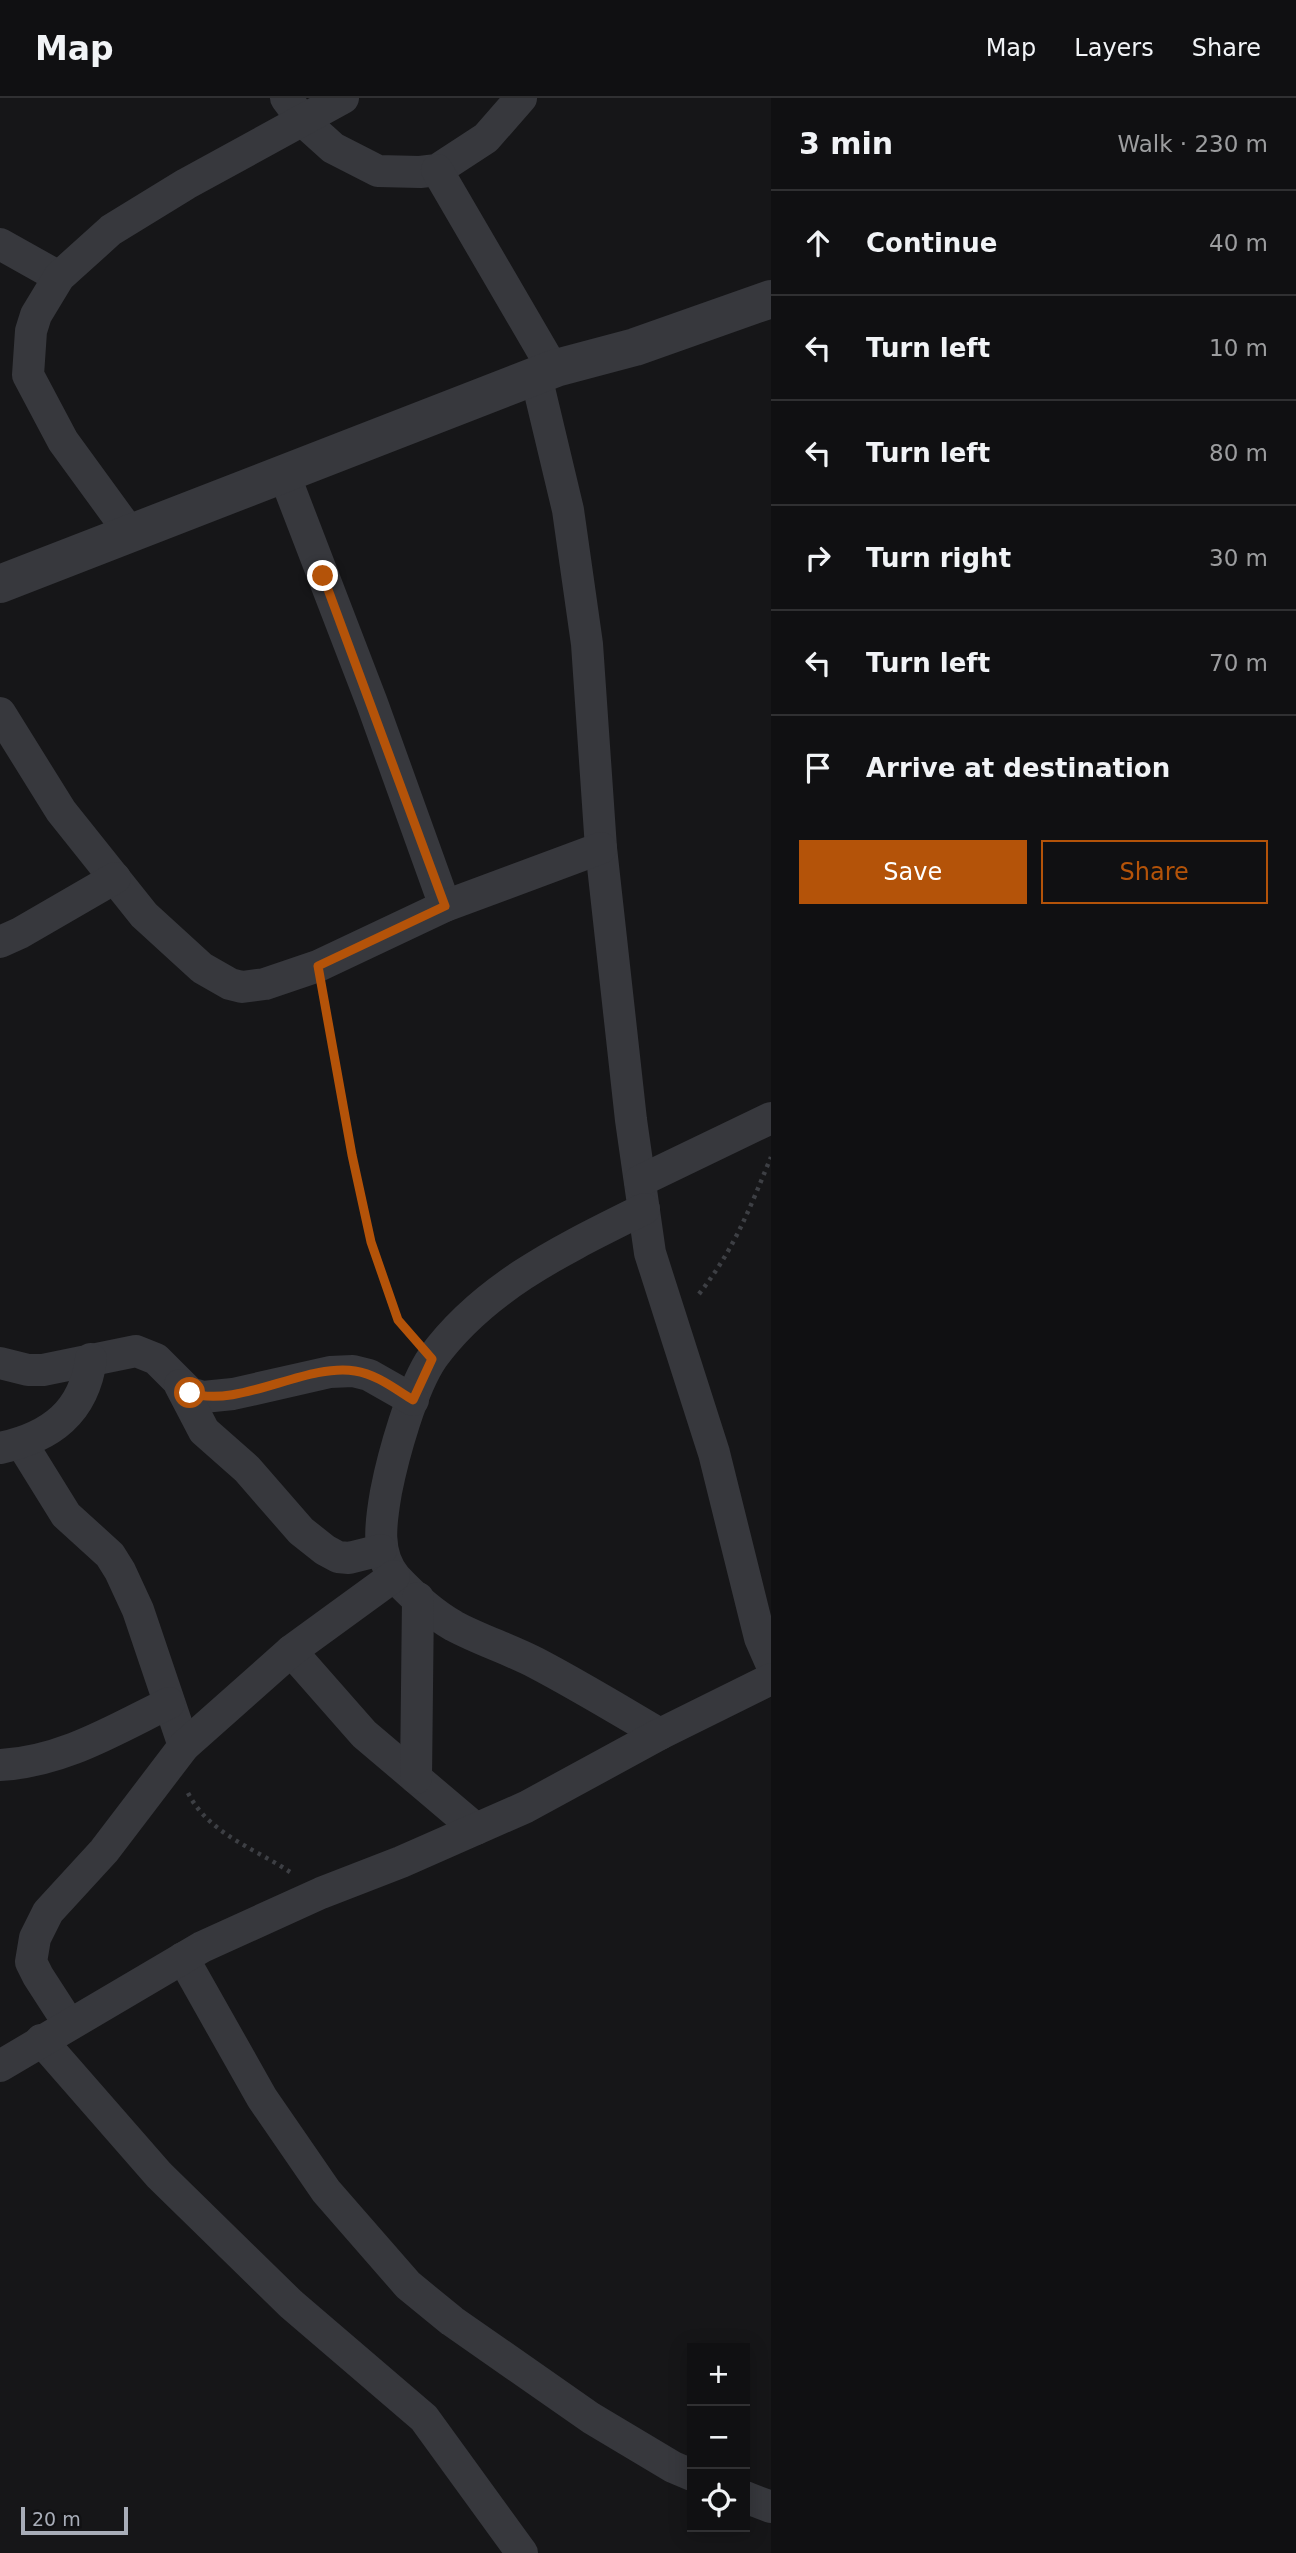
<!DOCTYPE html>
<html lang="en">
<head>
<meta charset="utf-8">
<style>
  :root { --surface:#101012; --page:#19191b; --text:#f1f3f6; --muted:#9c9d9f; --line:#303032; --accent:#b45309 }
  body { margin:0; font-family:"DejaVu Sans",sans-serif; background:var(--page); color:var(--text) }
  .controls { position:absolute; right:21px; bottom:21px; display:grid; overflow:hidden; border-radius:0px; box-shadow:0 4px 18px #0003 }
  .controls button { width:63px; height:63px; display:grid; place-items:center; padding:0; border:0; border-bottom:2px solid var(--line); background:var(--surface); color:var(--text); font:35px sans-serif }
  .scale { position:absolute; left:21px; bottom:18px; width:107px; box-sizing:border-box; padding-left:7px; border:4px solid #a8adb8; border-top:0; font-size:19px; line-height:24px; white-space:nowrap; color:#a8adb8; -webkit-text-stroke:5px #111113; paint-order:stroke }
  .stop { position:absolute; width:21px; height:21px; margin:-16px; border:5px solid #b45309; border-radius:50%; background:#fff }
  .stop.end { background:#b45309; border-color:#fff; box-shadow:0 2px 7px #0008 }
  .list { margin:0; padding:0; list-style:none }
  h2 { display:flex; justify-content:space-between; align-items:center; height:91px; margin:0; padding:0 28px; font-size:30px }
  h2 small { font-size:23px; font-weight:400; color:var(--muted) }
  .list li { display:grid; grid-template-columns:46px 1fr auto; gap:21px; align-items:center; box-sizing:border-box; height:105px; padding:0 28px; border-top:2px solid var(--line) }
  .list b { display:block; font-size:26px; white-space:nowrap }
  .list em { font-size:23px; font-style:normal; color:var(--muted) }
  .actions { display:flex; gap:14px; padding:21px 28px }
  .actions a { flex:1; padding:16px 0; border:2px solid var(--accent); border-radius:0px; text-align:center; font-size:24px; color:var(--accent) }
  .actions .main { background:var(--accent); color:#fff }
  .icon { flex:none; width:38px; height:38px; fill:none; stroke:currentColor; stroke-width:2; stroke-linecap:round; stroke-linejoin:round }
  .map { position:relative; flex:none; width:771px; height:2455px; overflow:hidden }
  header { display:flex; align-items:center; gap:42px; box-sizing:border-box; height:98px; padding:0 35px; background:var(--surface); border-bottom:2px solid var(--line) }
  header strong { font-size:33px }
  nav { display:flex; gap:38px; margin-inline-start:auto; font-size:24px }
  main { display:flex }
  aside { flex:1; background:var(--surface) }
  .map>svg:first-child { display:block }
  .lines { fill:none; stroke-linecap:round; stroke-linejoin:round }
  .path { stroke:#3d3f44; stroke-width:4.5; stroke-dasharray:3.5 5; stroke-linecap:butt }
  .minor { stroke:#37383d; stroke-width:32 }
  .tertiary { stroke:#37383d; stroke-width:38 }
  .route { stroke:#b45309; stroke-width:9 }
</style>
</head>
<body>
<header>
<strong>Map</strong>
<nav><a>Map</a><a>Layers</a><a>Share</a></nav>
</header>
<main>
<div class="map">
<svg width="771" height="2455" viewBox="0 0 771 2455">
  <rect width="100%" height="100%" fill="#161618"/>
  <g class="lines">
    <!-- path -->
    <g class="path">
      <path d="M 324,902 C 341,993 352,1087 382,1174 C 390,1197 395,1218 411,1237"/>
      <path d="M 699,1196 C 735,1150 749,1112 771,1059"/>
      <path d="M 188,1695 C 209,1736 254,1750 290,1774"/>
    </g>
    <!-- minor -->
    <g class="minor">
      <polyline points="286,0 303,23 333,50 378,73 420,74 437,72 486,40 521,0"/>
      <polyline points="437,72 553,271"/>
      <polyline points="0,146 59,179"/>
      <polyline points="536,278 568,412 587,546 601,750 631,1022 650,1155 714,1355 760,1540 771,1565"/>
      <polyline points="284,376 372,605 445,808"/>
      <polyline points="130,435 63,343 28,277 31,233 36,217 59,179 111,132 186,86 343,0"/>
      <polyline points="0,615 61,713 144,817 202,870 230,886 242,889 265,886 318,868 445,808 601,750"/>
      <polyline points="0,844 20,835 115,780"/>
      <polyline points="640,1083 771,1020"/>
      <path d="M 644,1111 C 566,1150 486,1187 433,1259 C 412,1289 393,1358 386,1394 C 381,1423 375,1456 396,1480 C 412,1497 433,1516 454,1528 C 480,1542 509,1551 536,1565 C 578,1587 619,1612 660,1636"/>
      <polyline points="0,1265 28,1272 43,1272 136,1253 156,1261 190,1295 203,1299 233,1296 330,1274 353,1273 369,1277 413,1302"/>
      <polyline points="180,1287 204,1333 247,1371 301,1433 325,1452 338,1459 349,1460 381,1452"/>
      <polyline points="22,1346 66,1417 110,1457 120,1473 138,1512 184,1648"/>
      <path d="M 0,1350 C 51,1339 84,1314 91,1261"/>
      <polyline points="291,1553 364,1636 476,1731"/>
      <path d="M 0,1667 C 62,1664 114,1632 169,1605"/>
      <polyline points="416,1680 418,1500"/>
      <polyline points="183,1860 262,2000 326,2093 408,2187 452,2223 591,2320 673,2369 692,2377"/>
      <polyline points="69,1926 38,1878 31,1864 35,1840 48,1814 104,1753 184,1648 291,1553 394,1478"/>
      <polyline points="41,1942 159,2077 291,2206 424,2320 522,2455"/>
      <polyline points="0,1968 202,1849 321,1795 401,1764 526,1709 660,1636 771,1581"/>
      <polyline points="745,2399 771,2409"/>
    </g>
    <!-- tertiary -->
    <polyline class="tertiary" points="0,486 556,270 635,249 771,201"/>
  </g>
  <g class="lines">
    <!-- route -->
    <path class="route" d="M 190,1295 C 239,1311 305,1265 355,1273 C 376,1276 395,1291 413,1302 L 432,1261 L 398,1222 L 371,1144 L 352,1057 L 318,868 L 445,808 L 323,478"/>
  </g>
</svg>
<div class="controls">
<button>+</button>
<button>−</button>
<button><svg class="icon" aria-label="locate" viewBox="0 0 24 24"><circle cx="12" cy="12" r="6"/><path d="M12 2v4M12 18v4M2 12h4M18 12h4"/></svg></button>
</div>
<div class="scale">20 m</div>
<div class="stop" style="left:190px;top:1295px"></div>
<div class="stop end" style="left:323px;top:478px"></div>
</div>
<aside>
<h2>3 min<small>Walk · 230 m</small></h2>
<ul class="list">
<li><svg class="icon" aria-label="ahead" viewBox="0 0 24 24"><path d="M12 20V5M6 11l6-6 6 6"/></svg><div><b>Continue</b></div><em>40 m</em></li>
<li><svg class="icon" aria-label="left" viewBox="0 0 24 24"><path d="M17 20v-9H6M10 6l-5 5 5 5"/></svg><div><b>Turn left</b></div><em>10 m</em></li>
<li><svg class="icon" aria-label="left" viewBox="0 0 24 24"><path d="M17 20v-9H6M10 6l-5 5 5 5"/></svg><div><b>Turn left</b></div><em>80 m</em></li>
<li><svg class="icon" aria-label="right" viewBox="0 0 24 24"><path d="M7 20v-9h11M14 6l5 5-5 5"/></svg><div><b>Turn right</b></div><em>30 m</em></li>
<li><svg class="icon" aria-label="left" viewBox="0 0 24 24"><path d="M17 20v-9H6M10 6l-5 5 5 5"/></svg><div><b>Turn left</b></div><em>70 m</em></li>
<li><svg class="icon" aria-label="arrive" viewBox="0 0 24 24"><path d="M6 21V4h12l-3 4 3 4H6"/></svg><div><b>Arrive at destination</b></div></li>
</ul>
<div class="actions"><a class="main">Save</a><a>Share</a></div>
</aside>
</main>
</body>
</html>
